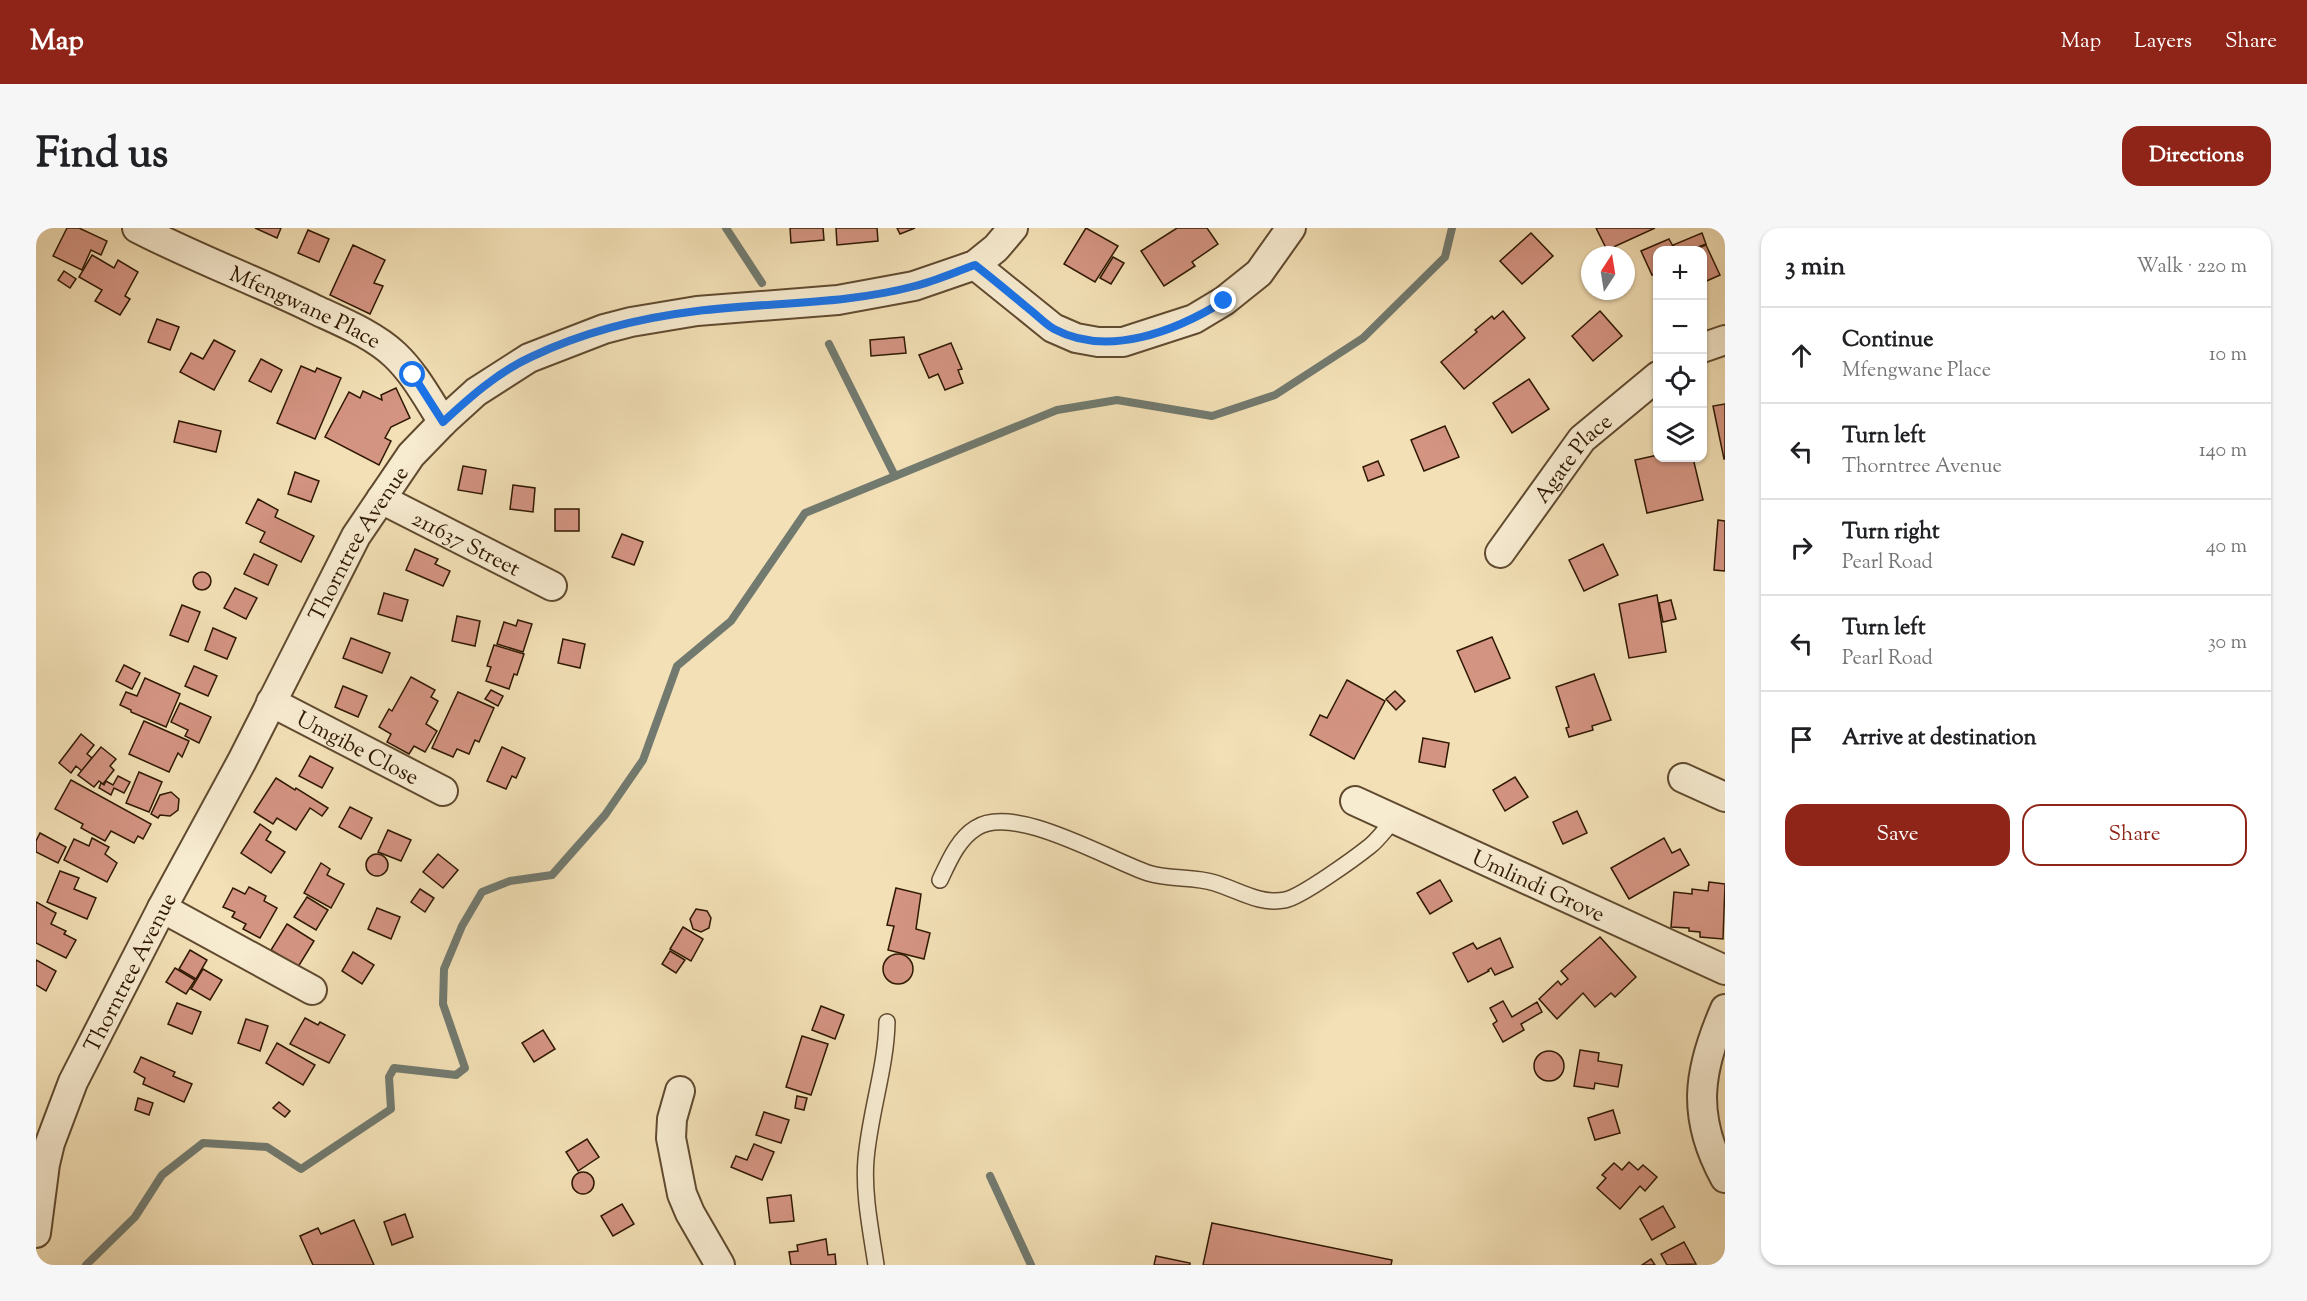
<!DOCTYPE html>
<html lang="en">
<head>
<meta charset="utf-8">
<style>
  :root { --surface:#fff; --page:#f6f6f6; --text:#202124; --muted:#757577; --line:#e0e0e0; --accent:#8f2418 }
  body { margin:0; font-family:"Sorts Mill Goudy",serif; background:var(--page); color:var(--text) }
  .controls { position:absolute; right:18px; top:18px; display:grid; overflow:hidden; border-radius:12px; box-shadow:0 2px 4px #0004 }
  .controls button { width:54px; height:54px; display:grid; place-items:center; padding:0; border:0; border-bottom:2px solid var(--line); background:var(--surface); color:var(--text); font:30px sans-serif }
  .compass { position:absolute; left:1545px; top:18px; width:54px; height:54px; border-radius:50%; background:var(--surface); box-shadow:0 2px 4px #0004; rotate:12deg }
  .stop { position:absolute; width:18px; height:18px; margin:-14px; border:4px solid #1a73e8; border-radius:50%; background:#fff }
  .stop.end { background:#1a73e8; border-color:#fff; box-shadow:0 2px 6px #0008 }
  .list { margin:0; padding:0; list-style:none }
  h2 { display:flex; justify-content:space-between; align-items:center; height:78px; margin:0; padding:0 24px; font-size:26px }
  h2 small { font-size:20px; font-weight:400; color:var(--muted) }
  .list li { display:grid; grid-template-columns:39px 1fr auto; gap:18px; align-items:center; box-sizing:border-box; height:96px; padding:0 24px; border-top:2px solid var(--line) }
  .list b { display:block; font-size:22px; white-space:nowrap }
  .list p { margin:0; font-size:20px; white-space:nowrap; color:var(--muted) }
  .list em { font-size:20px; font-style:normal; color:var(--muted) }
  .actions { display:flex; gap:12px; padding:18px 24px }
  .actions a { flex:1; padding:14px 0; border:2px solid var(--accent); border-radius:18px; text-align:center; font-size:21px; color:var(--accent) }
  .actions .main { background:var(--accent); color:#fff }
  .icon { flex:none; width:33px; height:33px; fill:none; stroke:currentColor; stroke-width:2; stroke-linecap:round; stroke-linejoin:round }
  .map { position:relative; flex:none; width:1689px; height:1037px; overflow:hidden; border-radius:18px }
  header { display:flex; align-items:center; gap:36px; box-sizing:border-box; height:84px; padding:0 30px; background:var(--accent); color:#fff }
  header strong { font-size:28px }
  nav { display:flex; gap:33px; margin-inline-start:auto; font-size:21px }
  .intro { display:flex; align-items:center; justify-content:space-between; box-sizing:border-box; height:144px; padding:0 36px }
  h1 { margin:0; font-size:42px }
  .button { padding:15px 27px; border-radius:18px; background:var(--accent); color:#fff; font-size:21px; font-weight:700 }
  main { display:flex; gap:36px; padding:0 36px }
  aside { flex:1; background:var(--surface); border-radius:18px; box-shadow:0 2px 4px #0004 }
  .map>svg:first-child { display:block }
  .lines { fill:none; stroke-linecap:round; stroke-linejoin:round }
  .stream { stroke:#727a6f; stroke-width:8 }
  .building { fill:#d49482; stroke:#2f1802; stroke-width:1.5 }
  .service-casing { stroke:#604a2f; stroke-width:18 }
  .minor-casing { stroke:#604a2f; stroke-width:32 }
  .service { stroke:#f7ebd0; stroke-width:15 }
  .minor { stroke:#f7ebd0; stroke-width:28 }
  .route { stroke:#1a73e8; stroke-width:8 }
  .labels { text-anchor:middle; stroke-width:4.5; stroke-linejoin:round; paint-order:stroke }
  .street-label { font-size:22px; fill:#2f1802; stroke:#f7ebd0 }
</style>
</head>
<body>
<header>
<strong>Map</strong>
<nav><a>Map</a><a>Layers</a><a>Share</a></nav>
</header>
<div class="intro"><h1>Find us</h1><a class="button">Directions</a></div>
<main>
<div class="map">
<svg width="1689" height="1037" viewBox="0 0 1689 1037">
  <rect width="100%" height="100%" fill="#f3e0b6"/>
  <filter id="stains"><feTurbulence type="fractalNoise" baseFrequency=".00333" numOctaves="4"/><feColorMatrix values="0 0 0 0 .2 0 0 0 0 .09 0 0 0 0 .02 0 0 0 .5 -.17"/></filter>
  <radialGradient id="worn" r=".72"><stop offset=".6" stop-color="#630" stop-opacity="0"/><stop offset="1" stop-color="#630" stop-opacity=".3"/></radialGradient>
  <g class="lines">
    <!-- stream -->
    <g class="stream">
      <polyline points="690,0 726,55"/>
      <polyline points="793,116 859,248"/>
      <polyline points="954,948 995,1037"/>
      <polyline points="50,1037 99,989 126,947 167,915 231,919 265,941 355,881 353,849 358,840 420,847 429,840 407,776 408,741 426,698 446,664 474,653 516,647 569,587 607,532 641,438 695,393 769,285 1021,182 1081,172 1176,188 1239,167 1327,110 1409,29 1416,0"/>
    </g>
  </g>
  <!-- building -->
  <g class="building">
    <polygon points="31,0 43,0 71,13 65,27 55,22 46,42 17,28"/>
    <polygon points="219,0 245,0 241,10"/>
    <polygon points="754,0 787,0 788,12 755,15"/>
    <polygon points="800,0 841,0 842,13 801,17"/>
    <polygon points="861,0 879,0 864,6"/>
    <polygon points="1050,0 1082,18 1059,54 1028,36"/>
    <polygon points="1141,0 1171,0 1182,16 1156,34 1159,38 1128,58 1105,23"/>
    <polygon points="1560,0 1619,0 1571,22"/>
    <polygon points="272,2 293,11 283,34 262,25"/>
    <polygon points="1495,5 1517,28 1486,56 1464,33"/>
    <polygon points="1666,5 1670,16 1654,22 1640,22 1637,17"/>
    <polygon points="1633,11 1639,22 1622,22 1620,51 1619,46 1616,47 1605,23"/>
    <polygon points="317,17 349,32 338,55 347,58 334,86 294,67"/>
    <polygon points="1670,17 1684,47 1666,55 1666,22 1657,22"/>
    <polygon points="56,27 78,40 82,32 102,44 89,68 94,71 84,87 59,73 66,62 43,49"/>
    <polygon points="1077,29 1088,35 1075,56 1064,50"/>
    <polygon points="28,43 40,51 34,60 22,52"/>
    <polygon points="1467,83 1489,110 1428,161 1405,134 1441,104 1439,102 1456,88 1458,91"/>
    <polygon points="1564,83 1586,108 1557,133 1536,108"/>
    <polygon points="121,91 143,99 134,122 112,114"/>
    <polygon points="868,109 870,125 835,128 834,112"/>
    <polygon points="178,112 199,123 178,162 144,144 155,125 167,131"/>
    <polygon points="915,115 926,141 922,142 927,155 909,162 902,146 893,150 883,127"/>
    <polygon points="225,131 246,142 235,164 213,153"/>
    <polygon points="265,138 279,144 281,140 305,150 279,211 241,195"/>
    <polygon points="1493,151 1513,181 1476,205 1457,175"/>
    <polygon points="360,160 374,190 355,199 349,210 355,213 343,237 289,209 313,164 324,170 327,163 346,172 345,167"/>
    <polygon points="1689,176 1689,231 1688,231 1677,178"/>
    <polygon points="143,193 185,203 180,224 138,214"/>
    <polygon points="1409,198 1423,229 1388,243 1375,212"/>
    <polygon points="1622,227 1622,230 1657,230 1667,272 1611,285 1599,232"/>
    <polygon points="1342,233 1348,247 1332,253 1327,239"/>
    <polygon points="427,238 450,242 446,266 422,262"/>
    <polygon points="259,244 283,253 275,274 252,266"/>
    <polygon points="477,257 499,260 497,284 474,281"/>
    <polygon points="222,271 242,282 239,289 278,308 265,334 224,314 229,304 210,295"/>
    <rect x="519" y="281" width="24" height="22"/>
    <polygon points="1682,292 1689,293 1689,343 1678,342"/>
    <polygon points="586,306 607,314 598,337 576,329"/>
    <polygon points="1567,316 1582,347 1548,363 1533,332"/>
    <polygon points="379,321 402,331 399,336 414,343 407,358 370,342"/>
    <polygon points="218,326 241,337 232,357 208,346"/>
    <circle cx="166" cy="353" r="9"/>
    <polygon points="199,360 221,370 210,391 188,380"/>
    <polygon points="348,365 372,372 366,393 342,386"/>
    <polygon points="1621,367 1630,424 1593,430 1583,376"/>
    <polygon points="1635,372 1640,391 1627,394 1623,375"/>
    <polygon points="146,377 164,384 152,414 134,407"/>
    <polygon points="421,388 444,393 439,418 416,413"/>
    <polygon points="482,392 496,396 487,424 461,416 468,394 480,398"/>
    <polygon points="177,400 200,410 191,431 169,422"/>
    <polygon points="1456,409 1474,450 1439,464 1421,423"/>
    <polygon points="315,410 354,425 346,445 307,430"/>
    <polygon points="527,411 549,416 544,440 522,435"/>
    <polygon points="458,417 488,426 481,447 478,446 473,461 450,453 455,439 451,438"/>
    <polygon points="88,437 104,445 96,461 80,453"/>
    <polygon points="158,438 181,448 172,468 149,458"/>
    <polygon points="1558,446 1575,492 1556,498 1557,502 1533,509 1530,500 1533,499 1520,459"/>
    <polygon points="375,449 399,462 395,469 402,473 390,496 401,503 389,524 378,518 373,526 351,514 355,506 343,499 353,481 356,483"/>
    <polygon points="109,450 144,466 130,499 95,484 95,482 84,477 90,464 101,468"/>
    <polygon points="1311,452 1349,473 1318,531 1274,507 1284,487 1291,490"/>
    <polygon points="307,458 331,468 322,489 299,479"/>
    <polygon points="455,462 467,468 462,478 449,471"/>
    <polygon points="1359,463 1369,473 1360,482 1350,471"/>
    <polygon points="422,464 458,480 443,514 439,512 433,526 421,521 417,529 396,520"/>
    <polygon points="144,475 175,489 163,515 149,508 152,502 135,494"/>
    <polygon points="108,493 153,513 146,529 142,525 133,544 93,526"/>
    <polygon points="45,506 58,517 51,526 56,530 46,543 40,538 35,545 23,535"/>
    <polygon points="1387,510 1413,515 1409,539 1383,534"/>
    <polygon points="65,519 80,531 74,538 78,542 67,556 63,553 58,559 42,547"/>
    <polygon points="466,519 489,530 480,550 476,548 470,561 451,553"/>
    <polygon points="274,528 297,540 286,560 263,548"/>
    <polygon points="103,544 126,554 113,584 90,575"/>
    <polygon points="82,548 94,554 88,565 78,560 75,567 63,560 65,555 68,557 70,553 77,557"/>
    <polygon points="1479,549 1492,569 1469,583 1457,562"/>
    <polygon points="240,550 259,562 260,560 292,580 286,588 274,580 260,602 241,590 237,596 218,584"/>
    <polygon points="35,552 115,596 107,611 102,608 98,615 75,603 69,613 45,600 47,596 19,581"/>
    <polygon points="135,564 143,571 142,582 134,588 124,587 122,590 115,586 124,567"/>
    <polygon points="314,579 336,590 325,611 303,599"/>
    <polygon points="1541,583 1551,605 1527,616 1517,594"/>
    <polygon points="224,596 235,604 230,612 249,624 235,645 205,625"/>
    <polygon points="352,602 375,612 365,633 342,624"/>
    <polygon points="4,605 30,619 22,635 0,624 0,613"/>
    <polygon points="56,610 73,619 69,626 81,635 71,654 28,632 38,611 53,618"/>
    <polygon points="1628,610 1636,625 1644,621 1653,637 1593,671 1575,640"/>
    <polygon points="402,626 422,642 407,660 387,644"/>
    <circle cx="341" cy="637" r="11"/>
    <polygon points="285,635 294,641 291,647 308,656 295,680 268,665"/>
    <polygon points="24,643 43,650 38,661 60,670 51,691 11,674"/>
    <polygon points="1404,652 1416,673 1394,686 1381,665"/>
    <polygon points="1673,654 1689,656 1687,711 1664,709 1664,704 1653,703 1653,700 1635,699 1638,664 1656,666 1656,661 1672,663"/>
    <polygon points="213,659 230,668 228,673 241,680 224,710 207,701 210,696 196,689 199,684 187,679 197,660 209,666"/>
    <polygon points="860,660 885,666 880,701 894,705 888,731 852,722 858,698 851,697"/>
    <polygon points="384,661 398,670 389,684 375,674"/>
    <polygon points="271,669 292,682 280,702 258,689"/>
    <polygon points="0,674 20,685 15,696 30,703 28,706 40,712 30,730 0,715"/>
    <polygon points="341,680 364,689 355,711 332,701"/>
    <polygon points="660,681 671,683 675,690 673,700 665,704 657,701 654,691"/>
    <polygon points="251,696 278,713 262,739 235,722"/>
    <polygon points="647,699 667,711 655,733 634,721"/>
    <polygon points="1564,709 1600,749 1579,769 1575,765 1559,779 1547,765 1521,791 1503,771 1522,753 1525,757 1532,751 1525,743"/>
    <polygon points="1464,710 1477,739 1459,747 1455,740 1452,742 1453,743 1432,754 1417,725 1437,715 1441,721"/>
    <polygon points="154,722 171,732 160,751 143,741"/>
    <polygon points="634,723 649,732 640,745 626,736"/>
    <polygon points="317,724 338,737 326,756 306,743"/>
    <circle cx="862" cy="741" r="15"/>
    <polygon points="0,732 20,743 10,763 0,757"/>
    <polygon points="139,740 159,752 150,766 130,754"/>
    <polygon points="167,741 186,752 174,772 155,761"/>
    <polygon points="1467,773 1476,789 1501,774 1506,784 1485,796 1488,802 1467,814 1457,796 1461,793 1454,780"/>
    <polygon points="141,775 165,784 156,806 132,796"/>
    <polygon points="785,778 808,787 799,811 776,802"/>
    <polygon points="269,790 282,797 284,794 309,807 293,835 254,816"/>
    <polygon points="210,791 232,798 224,823 202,815"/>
    <polygon points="507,802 519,821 498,834 486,815"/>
    <polygon points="766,808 792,816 775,867 750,859"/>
    <polygon points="241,815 279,837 267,857 230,835"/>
    <polygon points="1544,822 1563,825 1562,833 1586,837 1582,859 1559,855 1558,861 1538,858"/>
    <circle cx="1513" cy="838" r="15"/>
    <polygon points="105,829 139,844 137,848 156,856 148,874 107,856 109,850 98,844"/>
    <polygon points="761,868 771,870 768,882 759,880"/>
    <polygon points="102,870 117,875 113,887 99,882"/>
    <polygon points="243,874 254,883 249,889 237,880"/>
    <polygon points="1577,882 1584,905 1559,912 1552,890"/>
    <polygon points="728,884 753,892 745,915 720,907"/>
    <polygon points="551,911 563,929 542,943 530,924"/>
    <polygon points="718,916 738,924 726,952 695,939 700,928 711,932"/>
    <polygon points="1593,934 1602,942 1607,937 1621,949 1609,963 1604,958 1584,981 1561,960 1570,950 1566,947 1578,935 1586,942"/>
    <circle cx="547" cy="955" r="11"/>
    <polygon points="755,967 758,993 734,995 731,970"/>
    <polygon points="586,976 598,996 577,1008 565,988"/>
    <polygon points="1627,978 1639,999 1616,1012 1604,991"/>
    <polygon points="369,986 377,1009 356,1017 348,994"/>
    <polygon points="318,992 338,1037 277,1037 264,1008 282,1000 285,1006"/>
    <polygon points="1176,995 1356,1032 1355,1037 1167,1037"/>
    <polygon points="790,1011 792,1027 799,1026 800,1037 755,1037 753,1024 762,1023 761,1017"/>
    <polygon points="1648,1014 1660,1036 1631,1037 1625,1026"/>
    <polygon points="1120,1028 1154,1035 1154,1037 1118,1037"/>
    <polygon points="1615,1031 1619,1037 1606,1037"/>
  </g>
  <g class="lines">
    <defs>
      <g id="service">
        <path d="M 904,652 C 913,633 922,611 940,600 C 978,575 1073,632 1112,645 C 1134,652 1157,648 1179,655 C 1202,662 1224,677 1249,672 C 1265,669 1319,630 1334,618 C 1343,611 1350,600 1359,591"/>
        <path d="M 840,1037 C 835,1003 827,965 830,931 C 834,884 850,840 851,794"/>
      </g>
      <g id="minor">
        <path id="s1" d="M 101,0 C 159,30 221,53 280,82 C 306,94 338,107 359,127 C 379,146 392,171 407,194"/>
        <polyline points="939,37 1017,100 1040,110 1062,114 1087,114 1158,91 1188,73 1223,45 1255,0"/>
        <polyline points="1666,120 1689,112"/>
        <path id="s2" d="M 345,271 L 516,358"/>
        <path id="s3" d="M 1464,325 L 1546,211 L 1622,148"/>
        <path id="s4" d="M 235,474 L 407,563"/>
        <polyline points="1647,550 1689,569"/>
        <path id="s5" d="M 1319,573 L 1689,742"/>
        <polyline points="126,680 276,762"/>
        <path d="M 1689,781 C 1662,843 1655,888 1689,950"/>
        <polyline points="644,863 636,891 635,910 646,966 654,985 684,1037"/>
        <path id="s6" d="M 0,1005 L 9,936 L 14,915 L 37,854 L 126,680 L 206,533 L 320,308 L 375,227 L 407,194 L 440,164 L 493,130 L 568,101 L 595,94 L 661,83 L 802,72 L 878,58 L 939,37 L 960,20 L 977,0"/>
      </g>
    </defs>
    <!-- service casing -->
    <use href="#service" class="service-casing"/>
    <!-- minor casing -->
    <use href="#minor" class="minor-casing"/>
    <!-- service -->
    <use href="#service" class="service"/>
    <!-- minor -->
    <use href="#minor" class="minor"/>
  </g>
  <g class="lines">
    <!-- route -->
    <path class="route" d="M 377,147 L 407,194 C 433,170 462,144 495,129 C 547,104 603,90 661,83 C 733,74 808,77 879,58 C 899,53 919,44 939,37 C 957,51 975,66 993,81 C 1001,87 1009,96 1018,101 C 1072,130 1140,103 1188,73"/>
  </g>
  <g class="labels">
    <!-- street labels -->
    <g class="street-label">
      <text dy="8" stroke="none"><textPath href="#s1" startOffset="186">Mfengwane Place</textPath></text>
      <text dy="8" stroke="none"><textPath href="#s3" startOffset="120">Agate Place</textPath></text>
      <text dy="8" stroke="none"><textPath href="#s2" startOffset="96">211637 Street</textPath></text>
      <text dy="8" stroke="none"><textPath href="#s6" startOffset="766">Thorntree Avenue</textPath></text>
      <text dy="8" stroke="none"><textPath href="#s4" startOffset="98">Umgibe Close</textPath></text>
      <text dy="8" stroke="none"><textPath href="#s5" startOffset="202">Umlindi Grove</textPath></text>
      <text dy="8" stroke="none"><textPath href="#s6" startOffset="280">Thorntree Avenue</textPath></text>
    </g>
  </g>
  <rect width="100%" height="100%" filter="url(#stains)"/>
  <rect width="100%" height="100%" fill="url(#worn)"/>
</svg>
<div class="controls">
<button>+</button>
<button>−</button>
<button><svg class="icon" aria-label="locate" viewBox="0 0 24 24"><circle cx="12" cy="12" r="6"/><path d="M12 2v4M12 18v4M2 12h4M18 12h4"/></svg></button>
<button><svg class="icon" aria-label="layers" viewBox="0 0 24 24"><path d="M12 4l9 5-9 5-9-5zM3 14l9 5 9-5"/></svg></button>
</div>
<svg class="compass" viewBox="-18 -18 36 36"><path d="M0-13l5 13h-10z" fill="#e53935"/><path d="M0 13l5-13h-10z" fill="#757577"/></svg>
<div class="stop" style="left:377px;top:147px"></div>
<div class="stop end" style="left:1188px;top:73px"></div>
</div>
<aside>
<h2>3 min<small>Walk · 220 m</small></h2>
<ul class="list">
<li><svg class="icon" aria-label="ahead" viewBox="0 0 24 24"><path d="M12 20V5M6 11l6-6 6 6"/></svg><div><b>Continue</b><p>Mfengwane Place</p></div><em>10 m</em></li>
<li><svg class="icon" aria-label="left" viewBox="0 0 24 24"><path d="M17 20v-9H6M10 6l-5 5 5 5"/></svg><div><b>Turn left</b><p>Thorntree Avenue</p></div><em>140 m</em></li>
<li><svg class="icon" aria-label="right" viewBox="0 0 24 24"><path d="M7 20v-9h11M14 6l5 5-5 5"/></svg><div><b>Turn right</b><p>Pearl Road</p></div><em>40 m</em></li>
<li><svg class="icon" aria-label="left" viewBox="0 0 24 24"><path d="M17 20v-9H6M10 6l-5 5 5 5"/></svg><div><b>Turn left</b><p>Pearl Road</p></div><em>30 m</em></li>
<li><svg class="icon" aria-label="arrive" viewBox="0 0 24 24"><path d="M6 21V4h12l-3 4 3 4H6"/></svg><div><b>Arrive at destination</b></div></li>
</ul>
<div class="actions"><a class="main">Save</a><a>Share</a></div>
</aside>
</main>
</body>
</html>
